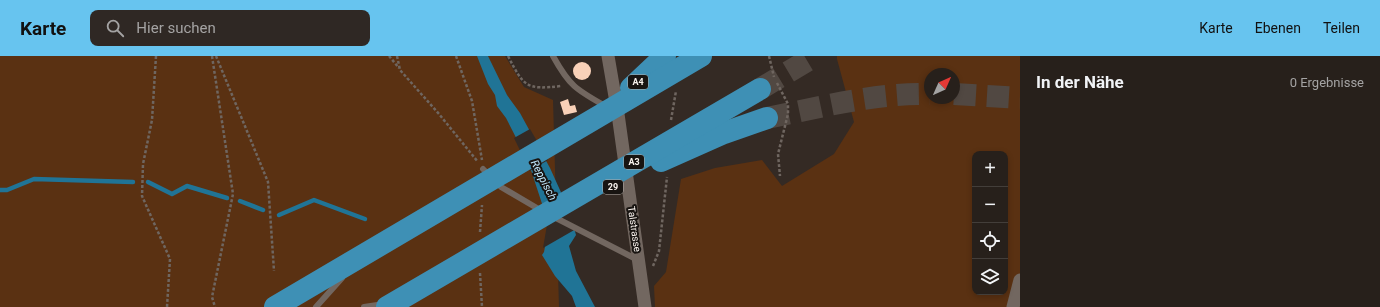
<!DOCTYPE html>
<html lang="de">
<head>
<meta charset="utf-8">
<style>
  :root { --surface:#27201b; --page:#2f2824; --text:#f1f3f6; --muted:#a4a3a3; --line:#433e3a; --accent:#67c4ef }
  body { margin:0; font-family:Roboto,sans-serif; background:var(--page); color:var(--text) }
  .controls { position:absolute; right:12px; bottom:12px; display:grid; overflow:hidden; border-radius:8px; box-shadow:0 2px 6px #0003 }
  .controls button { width:36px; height:36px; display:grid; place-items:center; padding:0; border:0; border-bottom:1px solid var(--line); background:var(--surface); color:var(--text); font:20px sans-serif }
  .compass { position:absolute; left:924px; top:12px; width:36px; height:36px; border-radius:50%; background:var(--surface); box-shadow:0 2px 6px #0003; rotate:45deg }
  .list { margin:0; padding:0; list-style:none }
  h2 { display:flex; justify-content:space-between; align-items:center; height:52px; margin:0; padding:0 16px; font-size:17px }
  h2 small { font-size:13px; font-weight:400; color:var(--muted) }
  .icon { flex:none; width:22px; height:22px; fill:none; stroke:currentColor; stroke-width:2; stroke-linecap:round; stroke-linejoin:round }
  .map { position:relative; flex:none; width:1020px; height:251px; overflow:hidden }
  header { display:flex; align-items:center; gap:24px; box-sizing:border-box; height:56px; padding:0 20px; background:var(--accent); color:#111 }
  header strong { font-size:19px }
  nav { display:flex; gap:22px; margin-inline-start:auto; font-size:14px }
  .search { width:280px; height:36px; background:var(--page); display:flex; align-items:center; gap:10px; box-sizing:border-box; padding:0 14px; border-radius:8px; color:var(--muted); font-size:15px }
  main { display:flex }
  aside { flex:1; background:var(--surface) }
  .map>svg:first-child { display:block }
  .green { fill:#5a3112; fill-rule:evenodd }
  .water { fill:#207496 }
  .pier { fill:#342a24 }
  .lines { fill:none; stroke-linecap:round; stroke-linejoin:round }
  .stream { stroke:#207496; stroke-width:4.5 }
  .building { fill:#f9d1b8 }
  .highway-tunnel { stroke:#514842; stroke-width:22; stroke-dasharray:22 11; stroke-linecap:butt }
  .path { stroke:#6f6660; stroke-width:2.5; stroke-dasharray:3 2; stroke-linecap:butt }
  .lane { stroke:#726760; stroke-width:6 }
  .street { stroke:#726760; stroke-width:13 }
  .highway { stroke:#3e90b5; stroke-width:22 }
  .labels { text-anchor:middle; stroke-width:4; stroke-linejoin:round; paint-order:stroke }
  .shield { fill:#181411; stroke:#b5afab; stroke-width:1 }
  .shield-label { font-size:9px; font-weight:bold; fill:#f8f2ed }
  .street-label { font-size:10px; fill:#f8f2ed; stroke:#181411 }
  .water-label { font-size:11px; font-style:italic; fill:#c0e7fb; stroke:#181411 }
</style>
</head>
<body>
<header>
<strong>Karte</strong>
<div class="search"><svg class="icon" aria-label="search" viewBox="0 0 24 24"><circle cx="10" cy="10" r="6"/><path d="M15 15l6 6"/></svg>Hier suchen</div>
<nav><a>Karte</a><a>Ebenen</a><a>Teilen</a></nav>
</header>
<main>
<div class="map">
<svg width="1020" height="251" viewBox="0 0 1020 251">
  <rect width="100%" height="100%" fill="#342a24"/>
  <!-- green -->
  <g class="green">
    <polygon points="0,0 505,0 524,31 553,44 559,251 0,251"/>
    <path d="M 837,0 L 1020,0 L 1020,251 L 655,251 L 654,230 L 666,216 L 681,123 L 715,112 L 762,104 L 782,130 L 834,98 L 854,66 L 837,3 ZM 930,18 L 954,18 L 954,42 L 930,42 ZM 975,98 L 1005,98 L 1005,236 L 975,236 Z"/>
  </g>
  <!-- water -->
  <polygon class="water" points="477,0 488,0 507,39 520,57 550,112 569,154 576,179 569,190 576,215 595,251 576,251 572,240 555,220 542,199 544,196 549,169 528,105 506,62 497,50 495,39 488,28"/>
  <!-- pier -->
  <g class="pier">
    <polygon points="530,73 548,104 530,115 514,82"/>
    <polygon points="571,154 576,173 543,192 547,169"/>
  </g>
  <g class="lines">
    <!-- stream -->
    <g class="stream">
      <polyline points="148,126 172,138 187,130 227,142"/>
      <polyline points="0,134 7,134 34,123 133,126"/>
      <polyline points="240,145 263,154"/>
      <polyline points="279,159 314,144 365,163"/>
    </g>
  </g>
  <!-- building -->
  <g class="building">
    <circle cx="582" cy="15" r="9"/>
    <polygon points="568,43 570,50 575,49 577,56 564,59 560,46"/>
  </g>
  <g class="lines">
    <!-- highway-tunnel -->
    <g class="highway-tunnel">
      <polyline points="760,33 815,0"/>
      <polyline points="954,38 1020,42"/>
      <path d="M 767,62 C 821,51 874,37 930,38"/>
    </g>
    <!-- path -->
    <g class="path">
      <polyline points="156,0 152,64 143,108 142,140 170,203 167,251"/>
      <polyline points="212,0 233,138 212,241 215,251"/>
      <polyline points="216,0 268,126 274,215"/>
      <polyline points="389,0 399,12"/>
      <polyline points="397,0 400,14 439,58 478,106"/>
      <polyline points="456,0 472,45 482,104"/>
      <path d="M 508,0 C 524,31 526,34 561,30"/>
      <polyline points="769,0 774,21"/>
      <polyline points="777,27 788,48 788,58 778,98 780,120"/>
      <polyline points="671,64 676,35"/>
      <polyline points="480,176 482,149"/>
      <polyline points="653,210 659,195 667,121"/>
      <polyline points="480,217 482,251"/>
    </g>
    <!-- lane -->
    <g class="lane">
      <path d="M 553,0 C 570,31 577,34 607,51"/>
      <polyline points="483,113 501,131 542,155"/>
      <polyline points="552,160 638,204"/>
      <polyline points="316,251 342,222"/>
      <polyline points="364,251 384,248"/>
    </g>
    <!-- street -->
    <g class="street">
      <polyline points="608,0 618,58 645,251"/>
      <polyline points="1013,251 1020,224"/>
    </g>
    <!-- highway -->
    <g class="highway">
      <polyline points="631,32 665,0"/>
      <polyline points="661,105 724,77 767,62"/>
      <polyline points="275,251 701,0"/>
      <polyline points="387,251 760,33"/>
    </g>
  </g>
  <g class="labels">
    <!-- shield labels -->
    <g class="shield">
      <rect x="628" y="19" width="20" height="14" rx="3"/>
      <rect x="624" y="99" width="20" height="14" rx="3"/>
      <rect x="603" y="124" width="20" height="14" rx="3"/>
    </g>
    <g class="shield-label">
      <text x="638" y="29">A4</text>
      <text x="634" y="109">A3</text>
      <text x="613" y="134">29</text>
    </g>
    <!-- street labels -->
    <g class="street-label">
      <text transform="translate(635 173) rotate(82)" y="4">Talstrasse</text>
    </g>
    <!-- water labels -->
    <g class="water-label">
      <text transform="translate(544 124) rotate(63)" y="4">Reppisch</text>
    </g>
  </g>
</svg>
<div class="controls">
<button>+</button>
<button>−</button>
<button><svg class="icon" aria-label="locate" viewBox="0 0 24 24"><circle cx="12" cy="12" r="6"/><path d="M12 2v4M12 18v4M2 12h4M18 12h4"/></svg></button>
<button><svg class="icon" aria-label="layers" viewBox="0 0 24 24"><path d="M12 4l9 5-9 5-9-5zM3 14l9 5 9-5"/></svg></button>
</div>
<svg class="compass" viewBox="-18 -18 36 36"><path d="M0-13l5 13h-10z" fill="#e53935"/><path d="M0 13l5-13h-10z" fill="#a4a3a3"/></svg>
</div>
<aside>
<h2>In der Nähe<small>0 Ergebnisse</small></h2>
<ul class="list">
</ul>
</aside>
</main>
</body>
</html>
